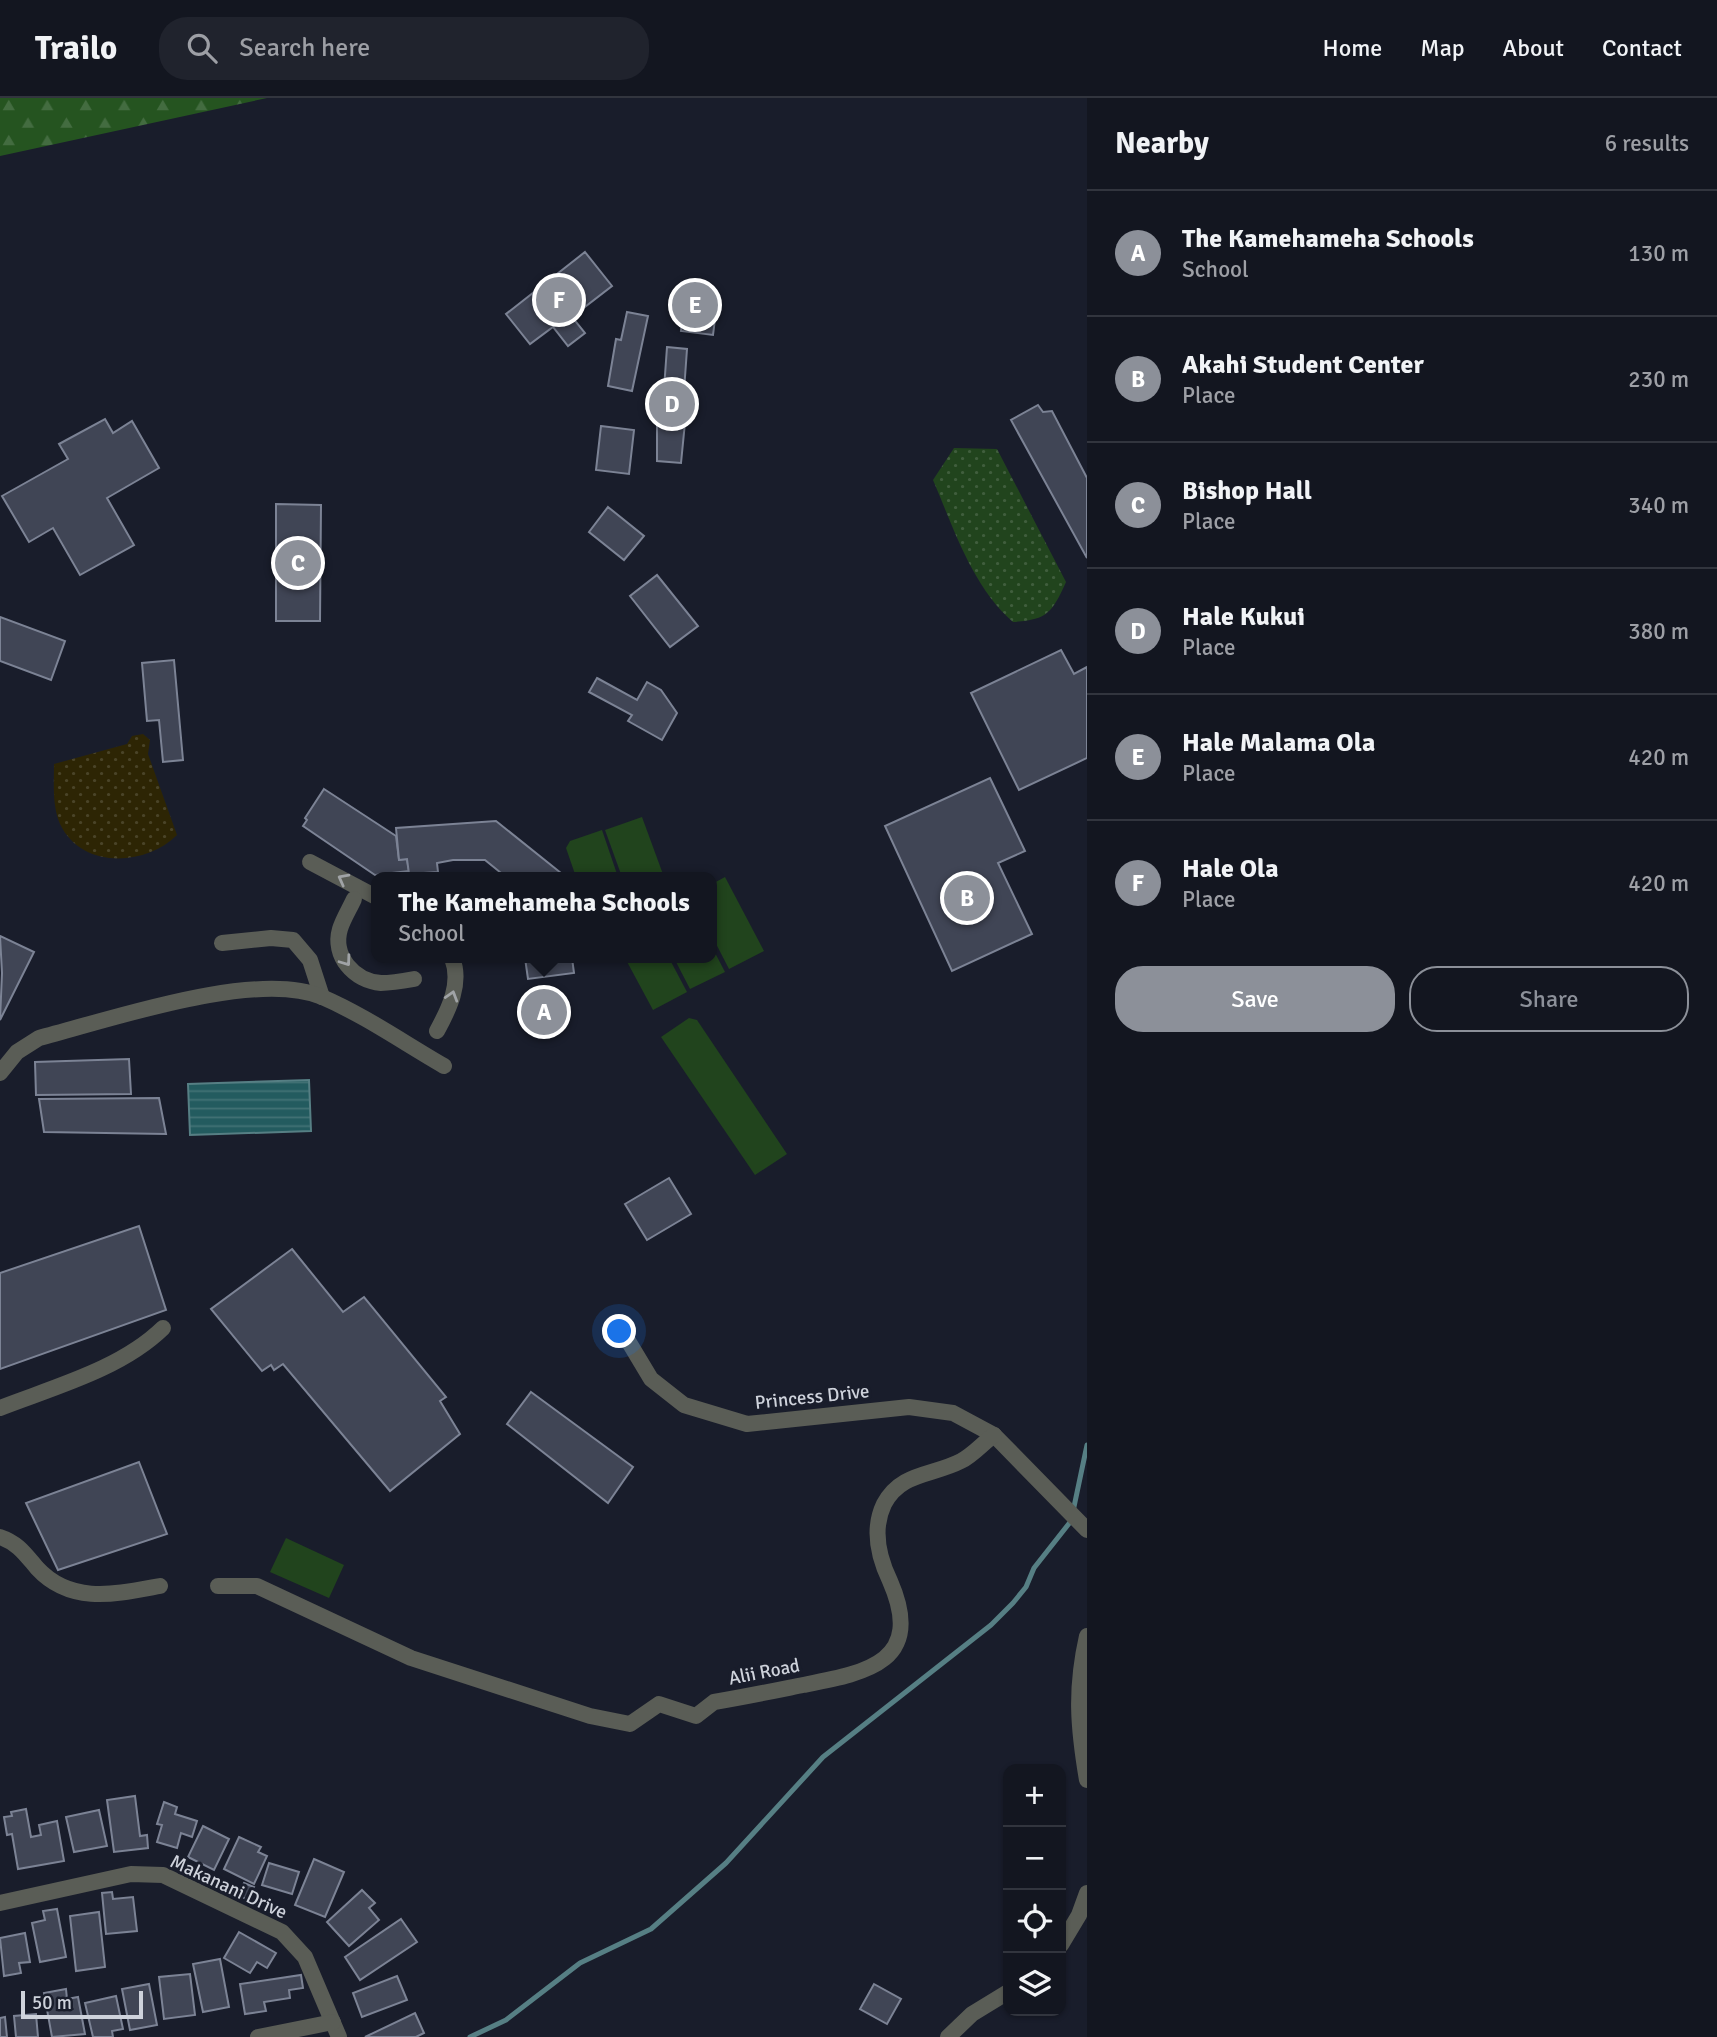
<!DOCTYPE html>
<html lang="en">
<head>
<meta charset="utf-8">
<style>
  :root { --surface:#131620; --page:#20232d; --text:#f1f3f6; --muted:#9d9fa5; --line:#32353e; --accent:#8c9099 }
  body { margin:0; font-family:Signika,sans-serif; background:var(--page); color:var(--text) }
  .controls { position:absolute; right:21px; bottom:21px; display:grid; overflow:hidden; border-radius:14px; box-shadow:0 2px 5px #0004 }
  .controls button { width:63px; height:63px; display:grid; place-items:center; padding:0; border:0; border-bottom:2px solid var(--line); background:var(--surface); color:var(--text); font:35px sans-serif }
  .scale { position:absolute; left:21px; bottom:18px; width:122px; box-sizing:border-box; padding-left:7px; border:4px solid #ced2db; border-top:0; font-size:19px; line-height:24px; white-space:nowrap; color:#ced2db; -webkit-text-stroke:5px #191d2b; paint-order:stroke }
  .you { position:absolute; left:620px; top:1234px; width:24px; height:24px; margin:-18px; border:5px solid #fff; border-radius:50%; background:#1a73e8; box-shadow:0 0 0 10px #1a73e833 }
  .badge { display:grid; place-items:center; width:46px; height:46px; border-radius:50%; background:var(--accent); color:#fff; font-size:23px; font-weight:700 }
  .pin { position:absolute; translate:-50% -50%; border:4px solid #fff; box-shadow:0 2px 7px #0006 }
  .popup { position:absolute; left:371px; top:774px; width:346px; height:91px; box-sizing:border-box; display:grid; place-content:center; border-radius:14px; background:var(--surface); filter:drop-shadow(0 2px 5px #0005); font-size:23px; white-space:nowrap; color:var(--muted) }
  .popup b { font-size:26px; color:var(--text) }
  .popup::after { content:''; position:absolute; left:50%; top:100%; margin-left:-14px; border:14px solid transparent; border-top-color:var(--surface) }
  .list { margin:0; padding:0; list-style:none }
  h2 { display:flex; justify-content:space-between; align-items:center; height:91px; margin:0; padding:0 28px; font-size:30px }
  h2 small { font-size:23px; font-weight:400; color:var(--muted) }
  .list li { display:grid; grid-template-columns:46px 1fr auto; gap:21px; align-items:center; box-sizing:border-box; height:126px; padding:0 28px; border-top:2px solid var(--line) }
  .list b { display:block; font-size:26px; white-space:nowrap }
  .list p { margin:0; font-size:23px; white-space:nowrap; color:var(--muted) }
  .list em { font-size:23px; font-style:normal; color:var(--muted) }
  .actions { display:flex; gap:14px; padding:21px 28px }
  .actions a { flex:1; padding:16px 0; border:2px solid var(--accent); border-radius:28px; text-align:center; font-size:24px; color:var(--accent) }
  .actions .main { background:var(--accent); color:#fff }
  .icon { flex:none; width:38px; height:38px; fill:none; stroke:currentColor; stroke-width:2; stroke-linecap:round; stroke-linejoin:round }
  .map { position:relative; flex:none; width:1087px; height:1939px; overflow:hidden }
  header { display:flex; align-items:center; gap:42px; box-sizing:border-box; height:98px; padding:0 35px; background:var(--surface); border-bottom:2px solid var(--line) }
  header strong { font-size:33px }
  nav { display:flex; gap:38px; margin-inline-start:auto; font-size:24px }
  .search { width:490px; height:63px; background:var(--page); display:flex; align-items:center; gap:18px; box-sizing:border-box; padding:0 24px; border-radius:28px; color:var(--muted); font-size:26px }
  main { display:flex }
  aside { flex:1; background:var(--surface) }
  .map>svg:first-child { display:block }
  .grass { fill:url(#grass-dots) }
  .forest { fill:url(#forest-firs) }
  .sand { fill:url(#sand-dots) }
  .park { fill:#21441d }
  .water { fill:url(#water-rules); stroke:#567f84; stroke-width:2 }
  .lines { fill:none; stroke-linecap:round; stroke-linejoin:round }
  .stream { stroke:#567f84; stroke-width:5 }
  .building { fill:#404555; stroke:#7c8395; stroke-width:2 }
  .minor { stroke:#5a5d56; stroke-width:16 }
  .oneway { stroke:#a0a3a6 }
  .labels { text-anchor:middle; stroke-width:6; stroke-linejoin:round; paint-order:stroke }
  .street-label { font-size:19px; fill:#ced2db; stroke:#191d2b }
</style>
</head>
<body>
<header>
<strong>Trailo</strong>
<div class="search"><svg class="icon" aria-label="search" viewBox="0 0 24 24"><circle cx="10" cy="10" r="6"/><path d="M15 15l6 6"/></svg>Search here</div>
<nav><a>Home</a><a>Map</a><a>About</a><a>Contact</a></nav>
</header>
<main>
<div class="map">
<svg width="1087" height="1939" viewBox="0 0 1087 1939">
  <defs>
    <pattern id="grass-dots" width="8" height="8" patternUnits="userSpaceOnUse" patternTransform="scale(1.75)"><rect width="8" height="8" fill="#21441d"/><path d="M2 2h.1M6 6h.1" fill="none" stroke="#405e3d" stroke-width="1.8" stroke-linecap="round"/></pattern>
    <pattern id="forest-firs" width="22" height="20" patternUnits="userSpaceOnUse" patternTransform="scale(1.75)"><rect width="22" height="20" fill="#255420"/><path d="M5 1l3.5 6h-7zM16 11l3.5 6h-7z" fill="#436c40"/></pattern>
    <pattern id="sand-dots" width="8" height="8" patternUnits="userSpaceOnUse" patternTransform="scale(1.75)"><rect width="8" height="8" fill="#2d2504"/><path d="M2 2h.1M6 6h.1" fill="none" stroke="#4a4428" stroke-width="1.8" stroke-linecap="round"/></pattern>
    <pattern id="water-rules" width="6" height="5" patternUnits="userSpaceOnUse" patternTransform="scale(1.75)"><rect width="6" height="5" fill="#235b5f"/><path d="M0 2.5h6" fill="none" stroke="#427275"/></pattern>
  </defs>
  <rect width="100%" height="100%" fill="#191d2b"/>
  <!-- grass -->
  <path class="grass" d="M 954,350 L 997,351 L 1066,484 C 1052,515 1047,522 1013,524 C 972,488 954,431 933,382 Z"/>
  <!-- forest -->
  <polygon class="forest" points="0,0 267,0 0,58"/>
  <!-- sand -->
  <path class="sand" d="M 143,636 L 150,642 L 148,656 L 177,737 C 146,768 82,772 60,726 C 52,707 54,686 54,666 L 127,646 L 132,638 Z"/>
  <!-- park -->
  <g class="park">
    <polygon points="642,719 664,779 622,779 605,732"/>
    <polygon points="602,732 618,779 576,779 566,750 570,743"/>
    <polygon points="725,779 764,853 729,871 712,838 712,786"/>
    <polygon points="712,849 725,874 690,891 674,860 712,860"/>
    <polygon points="625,860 669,860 687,894 653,912"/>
    <polygon points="689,920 697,922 787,1056 755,1077 661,939"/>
    <polygon points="286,1440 344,1467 329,1500 270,1474"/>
  </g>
  <!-- water -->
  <polygon class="water" points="309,982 311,1033 190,1037 188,986"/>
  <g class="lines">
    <!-- stream -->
    <polyline class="stream" points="470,1939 506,1922 580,1865 651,1831 726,1765 823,1659 991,1527 1013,1505 1026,1489 1034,1470 1071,1423 1087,1347"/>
  </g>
  <!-- building -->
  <g class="building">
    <polygon points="585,154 612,188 572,219 585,235 568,248 553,229 530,246 506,216"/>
    <polygon points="686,193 707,195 704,220 715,221 713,237 681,233"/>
    <polygon points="627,214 648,218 632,293 608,288 616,241 621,242"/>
    <polygon points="667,249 687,251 684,293 688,294 681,365 657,363 657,291 664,291"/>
    <polygon points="1038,307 1043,314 1052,313 1087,380 1087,460 1011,322"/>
    <polygon points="105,321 113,335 132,323 159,370 107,400 134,447 80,477 53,430 29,444 2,398 68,361 59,346"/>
    <polygon points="601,328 634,332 629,376 596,372"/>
    <polygon points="276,406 321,407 320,523 276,523"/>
    <polygon points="608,409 644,438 624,462 589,434"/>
    <polygon points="657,477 698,528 670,549 630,498"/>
    <polygon points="0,519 65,543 51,582 0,563"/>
    <polygon points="1061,552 1074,576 1087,569 1087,660 1019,692 971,595"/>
    <polygon points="174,562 183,662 163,664 159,622 147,623 142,565"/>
    <polygon points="597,580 637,602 647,584 661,592 677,615 662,642 628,623 632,617 589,594"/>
    <polygon points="990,680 1025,753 998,765 1032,836 952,873 885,728"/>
    <polygon points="324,691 396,738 399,762 407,761 409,773 375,777 303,728 307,722 305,720"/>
    <polygon points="496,723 561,775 562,779 506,779 485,762 453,762 437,765 438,774 409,776 407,761 399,762 396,730"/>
    <polygon points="0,838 34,854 0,922 2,875"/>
    <polygon points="525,860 572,860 574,875 528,881"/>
    <polygon points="129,961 131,996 36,997 35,964"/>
    <polygon points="159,1000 166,1036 44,1034 39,1001"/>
    <polygon points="669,1080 691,1116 647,1142 625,1106"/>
    <polygon points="139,1128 166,1212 0,1271 0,1175"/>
    <polygon points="292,1151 343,1214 364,1199 446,1299 440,1303 460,1336 390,1393 283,1266 274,1272 271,1267 262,1273 211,1211"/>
    <polygon points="531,1294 633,1369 608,1405 507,1326"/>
    <polygon points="139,1364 167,1436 58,1472 26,1405"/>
    <polygon points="135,1698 140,1738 147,1737 148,1750 114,1754 107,1702"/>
    <polygon points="164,1704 177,1709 175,1716 197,1723 192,1739 181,1735 177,1750 157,1744 162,1727 157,1726"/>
    <polygon points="26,1711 31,1739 41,1737 39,1727 57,1723 64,1763 18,1771 12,1736 7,1737 4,1719 12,1718 11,1714"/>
    <polygon points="99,1712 107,1748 74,1754 66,1719"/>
    <polygon points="203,1728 229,1741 214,1772 188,1759"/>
    <polygon points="239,1739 261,1749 258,1754 267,1758 254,1786 224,1771"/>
    <polygon points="314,1761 344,1774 325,1819 295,1807"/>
    <polygon points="269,1765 299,1774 292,1796 262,1787"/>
    <polygon points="244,1785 254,1789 248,1802 238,1797"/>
    <polygon points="362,1792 375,1805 369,1810 379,1822 349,1848 327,1824"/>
    <polygon points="112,1794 113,1801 133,1799 137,1833 106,1836 102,1795"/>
    <polygon points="57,1811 66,1859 40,1864 32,1825 45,1822 43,1813"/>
    <polygon points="99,1814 105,1869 76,1873 70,1818"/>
    <polygon points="401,1821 417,1844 360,1882 345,1859"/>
    <polygon points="239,1834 276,1855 267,1870 257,1864 250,1875 224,1860"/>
    <polygon points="25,1835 30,1864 19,1865 21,1875 4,1878 0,1840"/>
    <polygon points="220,1861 229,1909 203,1914 193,1866"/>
    <polygon points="190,1876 195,1917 164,1921 159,1879"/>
    <polygon points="301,1877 303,1890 289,1892 290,1900 264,1904 266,1913 245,1916 240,1886"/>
    <polygon points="397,1878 407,1902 362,1919 353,1895"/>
    <polygon points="149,1886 157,1927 130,1932 122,1891"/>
    <polygon points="874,1886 901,1901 887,1926 860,1911"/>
    <polygon points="66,1891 67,1901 78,1899 85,1936 52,1939 44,1895"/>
    <polygon points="116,1898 123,1931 112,1933 113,1939 93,1939 85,1905"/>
    <polygon points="415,1915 424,1935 416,1939 365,1939"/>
    <polygon points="36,1916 38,1939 16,1939 14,1918"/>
    <polygon points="5,1919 7,1939 0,1939 0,1920"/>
  </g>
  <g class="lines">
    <!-- minor -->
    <g class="minor">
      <polyline points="310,764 376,799"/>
      <path d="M 354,801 C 350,810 343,821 340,831 C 332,858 354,883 381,885 C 391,885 403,883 414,881"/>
      <polyline points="222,845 271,840 293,842 310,862 322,899"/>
      <path d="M 437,933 C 449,911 462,885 452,860"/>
      <path d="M 0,975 L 17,954 L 39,940 C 109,922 256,871 322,899 C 364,917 404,945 444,968"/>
      <polyline points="624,1236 651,1281 684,1307 747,1326 909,1309 953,1315 994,1337 1087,1432"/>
      <path d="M 0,1310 C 54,1289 121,1271 163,1230"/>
      <path d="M 0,1439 C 18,1445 25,1456 37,1470 C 71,1507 116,1496 160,1488"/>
      <path d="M 218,1488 L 257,1488 L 411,1560 L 590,1618 L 630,1626 L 659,1606 L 696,1618 L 714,1604 C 744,1599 773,1593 803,1587 C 865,1575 926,1565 890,1483 C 879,1460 872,1431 884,1406 C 901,1374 932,1378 961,1363 C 973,1357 983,1345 994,1337"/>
      <path d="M 1087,1538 C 1075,1591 1078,1629 1087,1682"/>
      <polyline points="0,1805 131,1776 163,1777 282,1834 305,1859 339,1939"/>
      <polyline points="1061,1847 1079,1817 1087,1795"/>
      <polyline points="258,1939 333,1924"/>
      <polyline points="948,1939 972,1916 1008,1894"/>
    </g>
  </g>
  <!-- one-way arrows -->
  <defs><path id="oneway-chevron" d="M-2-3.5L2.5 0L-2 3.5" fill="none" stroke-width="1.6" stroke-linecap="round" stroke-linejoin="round" transform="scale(1.75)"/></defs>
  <g class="oneway">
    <use href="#oneway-chevron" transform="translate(343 781) rotate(-152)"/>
    <use href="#oneway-chevron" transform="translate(346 863) rotate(54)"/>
    <use href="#oneway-chevron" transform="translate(452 898) rotate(-73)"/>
  </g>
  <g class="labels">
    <!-- street labels -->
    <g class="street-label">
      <text transform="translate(812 1298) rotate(-6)" y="7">Princess Drive</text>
      <text transform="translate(764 1573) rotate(-11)" y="7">Alii Road</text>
      <text transform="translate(229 1788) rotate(25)" y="7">Makanani Drive</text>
    </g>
  </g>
</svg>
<div class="controls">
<button>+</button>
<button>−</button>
<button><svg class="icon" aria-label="locate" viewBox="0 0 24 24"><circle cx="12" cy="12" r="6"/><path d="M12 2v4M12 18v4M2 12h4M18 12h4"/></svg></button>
<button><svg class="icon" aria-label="layers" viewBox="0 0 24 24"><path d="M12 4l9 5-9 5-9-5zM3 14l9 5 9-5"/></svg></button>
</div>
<div class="scale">50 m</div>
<div class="you"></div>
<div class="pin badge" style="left:544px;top:914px">A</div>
<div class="popup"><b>The Kamehameha Schools</b>School</div>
<div class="pin badge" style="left:967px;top:800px">B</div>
<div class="pin badge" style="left:298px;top:465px">C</div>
<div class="pin badge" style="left:672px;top:306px">D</div>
<div class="pin badge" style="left:695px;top:207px">E</div>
<div class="pin badge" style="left:559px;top:202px">F</div>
</div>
<aside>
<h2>Nearby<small>6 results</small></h2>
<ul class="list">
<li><span class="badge">A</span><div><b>The Kamehameha Schools</b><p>School</p></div><em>130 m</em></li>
<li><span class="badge">B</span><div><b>Akahi Student Center</b><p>Place</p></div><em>230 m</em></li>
<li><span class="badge">C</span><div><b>Bishop Hall</b><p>Place</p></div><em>340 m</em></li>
<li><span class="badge">D</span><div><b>Hale Kukui</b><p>Place</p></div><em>380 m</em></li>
<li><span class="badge">E</span><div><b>Hale Malama Ola</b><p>Place</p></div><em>420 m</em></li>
<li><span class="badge">F</span><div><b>Hale Ola</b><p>Place</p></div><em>420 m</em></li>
</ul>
<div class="actions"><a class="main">Save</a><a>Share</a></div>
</aside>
</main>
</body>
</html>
